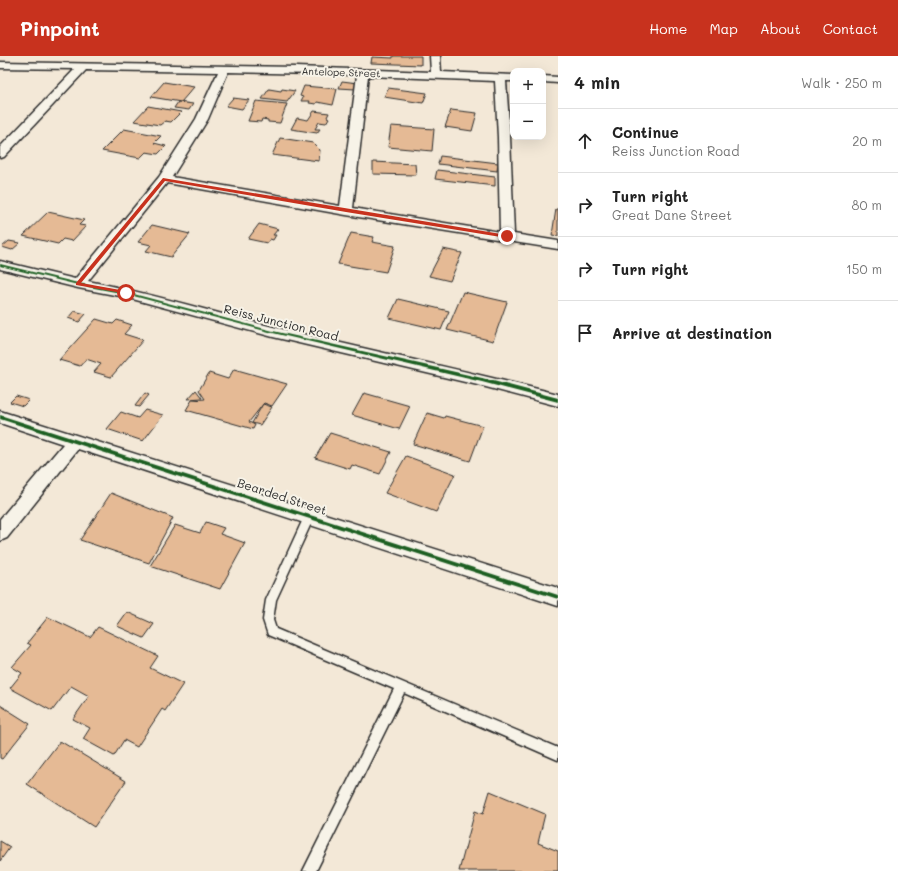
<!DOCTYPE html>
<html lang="en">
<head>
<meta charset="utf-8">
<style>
  :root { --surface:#fff; --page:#f2f2f2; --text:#222; --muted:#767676; --line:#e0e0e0; --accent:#c8321e }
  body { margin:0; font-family:Mali,sans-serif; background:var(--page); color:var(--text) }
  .controls { position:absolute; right:12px; top:12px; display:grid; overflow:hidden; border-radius:8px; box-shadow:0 4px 16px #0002 }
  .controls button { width:36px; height:36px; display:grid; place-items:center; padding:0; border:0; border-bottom:1px solid var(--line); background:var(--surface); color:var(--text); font:20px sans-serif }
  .stop { position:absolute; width:12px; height:12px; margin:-9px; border:3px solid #c8321e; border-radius:50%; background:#fff }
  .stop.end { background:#c8321e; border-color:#fff; box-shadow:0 1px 4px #0008 }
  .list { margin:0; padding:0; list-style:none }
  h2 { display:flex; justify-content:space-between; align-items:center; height:52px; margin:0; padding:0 16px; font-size:17px }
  h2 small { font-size:13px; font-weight:400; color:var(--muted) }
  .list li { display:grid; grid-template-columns:26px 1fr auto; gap:12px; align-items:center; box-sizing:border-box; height:64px; padding:0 16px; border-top:1px solid var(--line) }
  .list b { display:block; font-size:15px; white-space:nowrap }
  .list p { margin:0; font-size:13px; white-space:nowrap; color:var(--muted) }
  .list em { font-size:13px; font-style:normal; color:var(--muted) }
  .icon { flex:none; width:22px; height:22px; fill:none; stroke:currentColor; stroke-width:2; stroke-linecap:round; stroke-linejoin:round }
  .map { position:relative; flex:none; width:558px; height:815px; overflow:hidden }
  header { display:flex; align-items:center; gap:24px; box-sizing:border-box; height:56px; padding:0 20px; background:var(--accent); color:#fff }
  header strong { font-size:19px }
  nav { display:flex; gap:22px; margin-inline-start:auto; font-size:14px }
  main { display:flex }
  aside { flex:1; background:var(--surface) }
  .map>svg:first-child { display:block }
  .building { fill:#e5ba95; stroke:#2b2b2b }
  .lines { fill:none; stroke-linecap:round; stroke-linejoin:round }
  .service-casing { stroke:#2b2b2b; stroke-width:3 }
  .minor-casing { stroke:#2b2b2b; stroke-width:3 }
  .service { fill:#f7f3e8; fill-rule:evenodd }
  .minor { fill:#f7f3e8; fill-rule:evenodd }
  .cycleway-casing { stroke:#f7f3e8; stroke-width:3 }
  .cycleway { fill:#1b5e20; fill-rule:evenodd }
  .route { fill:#c8321e }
  .labels { text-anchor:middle; stroke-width:4; stroke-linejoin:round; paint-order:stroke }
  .far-street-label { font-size:10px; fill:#2b2b2b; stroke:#f7f3e8 }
  .street-label { font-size:12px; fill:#2b2b2b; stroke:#f7f3e8 }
</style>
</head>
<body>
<header>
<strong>Pinpoint</strong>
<nav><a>Home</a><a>Map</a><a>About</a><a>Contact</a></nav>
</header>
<main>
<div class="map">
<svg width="558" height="815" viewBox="0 0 558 815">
  <rect width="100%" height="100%" fill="#f3e8d7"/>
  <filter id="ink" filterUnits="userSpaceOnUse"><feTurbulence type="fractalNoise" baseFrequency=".025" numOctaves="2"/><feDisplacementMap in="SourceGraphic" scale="8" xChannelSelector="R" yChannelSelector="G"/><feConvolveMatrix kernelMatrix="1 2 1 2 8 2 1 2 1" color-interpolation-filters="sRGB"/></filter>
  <g filter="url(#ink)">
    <!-- building -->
    <g class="building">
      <polygon points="393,0 421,0 421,9 371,7 372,1 393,2"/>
      <polygon points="342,25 358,27 355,33 339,32"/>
      <polygon points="164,26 194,31 181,46 151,41"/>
      <polygon points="304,30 337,33 333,49 317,46 316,48 309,47 310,45 301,45 303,41 300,40"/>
      <polygon points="388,32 427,37 423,47 384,41"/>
      <polygon points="269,33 281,35 282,33 295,35 287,46 262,43"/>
      <polygon points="233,42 249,44 242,53 226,50"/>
      <polygon points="256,45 287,48 280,67 268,66 268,64 262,63 261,66 248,65"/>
      <polygon points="178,46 193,48 189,54 174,52"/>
      <polygon points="148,50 181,56 171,66 165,65 160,69 134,65"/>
      <polygon points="451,54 477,57 472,75 445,71"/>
      <polygon points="314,55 329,57 327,61 329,62 326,67 319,66 315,73 320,73 317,77 291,73 297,62 308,64"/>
      <polygon points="391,70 434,73 432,95 388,91"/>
      <polygon points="124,73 161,80 154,87 166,90 158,98 146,96 140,102 102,95"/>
      <polygon points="280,82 313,87 320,94 319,105 272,99"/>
      <polygon points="440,100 498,107 497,115 438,108"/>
      <polygon points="373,106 415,108 416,119 373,118"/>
      <polygon points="437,114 495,121 495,130 435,123"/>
      <polygon points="556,153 558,153 558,180 552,179"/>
      <polygon points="48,156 84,164 79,169 86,170 72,185 63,183 58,188 23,180"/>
      <polygon points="259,168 278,173 273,179 276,179 273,184 270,183 267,187 248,183"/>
      <polygon points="152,169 190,178 171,201 146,195 151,189 138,186"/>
      <polygon points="351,177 374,181 372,186 395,190 386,216 338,208"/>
      <polygon points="9,185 20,187 12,194 2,191"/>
      <polygon points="443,193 462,197 450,225 429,220"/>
      <polygon points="463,236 507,246 493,285 447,274"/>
      <polygon points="398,243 449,255 441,274 389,262"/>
      <polygon points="74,255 86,258 79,266 68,262"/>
      <polygon points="96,263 113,268 117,264 132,269 124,278 143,284 111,321 94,316 101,308 86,303 80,310 59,304"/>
      <polygon points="234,313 287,328 272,350 264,347 249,366 255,369 253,373 186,354 192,344 205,343 199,334 209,317 228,323"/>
      <polygon points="196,334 202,342 188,343"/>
      <polygon points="145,337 149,339 139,351 135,350"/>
      <polygon points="364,337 410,350 399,373 352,359"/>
      <polygon points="16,340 29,344 23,350 10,346"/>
      <polygon points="263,348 272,351 260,369 252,367"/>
      <polygon points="145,354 163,359 143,385 107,373 121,356 138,362"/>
      <polygon points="427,357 444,362 445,360 483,370 470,405 413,388"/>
      <polygon points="330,377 391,396 380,418 352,409 350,413 315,402"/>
      <polygon points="406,400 455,418 436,456 385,437"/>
      <polygon points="111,437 173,462 149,507 80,484"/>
      <polygon points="206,466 224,472 220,478 245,487 220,533 150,510 175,469 200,477"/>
      <polygon points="127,556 154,568 144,582 117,570"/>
      <polygon points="48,561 90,581 98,571 158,600 150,612 183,628 165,655 162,653 137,691 124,684 114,700 83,683 90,672 73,663 89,640 71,630 52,655 10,632 22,617 12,611 31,589 27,587"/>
      <polygon points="0,649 30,668 2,703 0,702"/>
      <polygon points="60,685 126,725 94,771 27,728"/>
      <polygon points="490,735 545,758 538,787 558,795 558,815 459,815 475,755 483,758"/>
      <polygon points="0,785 10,791 0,805"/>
    </g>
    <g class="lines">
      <defs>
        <polygon id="service" points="309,457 312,458 314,461 276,544 273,564 276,573 558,692 558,704 404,637 316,815 303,815 394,633 268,579 263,564 266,544 304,461 306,458"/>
        <g id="minor">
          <path d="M 430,0 L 440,0 L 441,16 L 513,19 L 513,25 L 506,25 L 510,81 L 514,178 L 558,185 L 558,193 L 346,159 L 167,127 L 88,225 C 150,237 211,256 273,271 C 368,294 463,314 558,338 L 558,350 L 482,330 L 273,281 L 125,241 L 78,232 L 0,213 L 0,205 L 75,223 L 159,121 L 196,63 L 218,16 L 86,14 L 4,101 L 0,102 L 0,91 L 75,13 L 0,12 L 0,6 L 296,11 L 431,16 ZM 228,16 L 357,19 L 340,150 L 172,121 L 208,63 ZM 368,20 L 495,25 L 498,81 L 500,176 L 353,152 Z"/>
          <polygon points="543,20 558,21 558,27 543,26"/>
          <polygon points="0,355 558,532 558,550 78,393 7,482 0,485 0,463 63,388 0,367"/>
        </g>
      </defs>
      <!-- service casing -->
      <use href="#service" class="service-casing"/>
      <!-- minor casing -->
      <use href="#minor" class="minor-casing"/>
      <!-- service -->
      <use href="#service" class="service"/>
      <!-- minor -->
      <use href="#minor" class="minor"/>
      <defs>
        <g id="cycleway">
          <polygon points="0,208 78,227 126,236 273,275 482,322 558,342 558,346 482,326 273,277 126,238 78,229 0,210"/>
          <polygon points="0,359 558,539 558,543 0,363"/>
        </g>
      </defs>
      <!-- cycleway casing -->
      <use href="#cycleway" class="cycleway-casing"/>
      <!-- cycleway -->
      <use href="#cycleway" class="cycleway"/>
    </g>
  </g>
  <!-- route -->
  <polygon class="route" points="163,122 507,179 509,180 507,182 346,156 165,125 81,227 126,235 128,237 128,238 76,229 76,227"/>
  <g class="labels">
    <!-- far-street labels -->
    <g class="far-street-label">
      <text transform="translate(341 16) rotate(2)" y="4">Antelope Street</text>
    </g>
    <!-- street labels -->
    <g class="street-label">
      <text transform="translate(281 267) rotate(14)" y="4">Reiss Junction Road</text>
      <text transform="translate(282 441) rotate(18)" y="4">Bearded Street</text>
    </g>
  </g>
</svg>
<div class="controls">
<button>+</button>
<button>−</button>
</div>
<div class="stop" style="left:126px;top:237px"></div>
<div class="stop end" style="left:507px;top:180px"></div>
</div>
<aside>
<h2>4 min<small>Walk · 250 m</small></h2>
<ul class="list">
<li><svg class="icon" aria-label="ahead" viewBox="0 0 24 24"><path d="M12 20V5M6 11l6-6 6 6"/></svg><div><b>Continue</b><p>Reiss Junction Road</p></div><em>20 m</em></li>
<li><svg class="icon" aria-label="right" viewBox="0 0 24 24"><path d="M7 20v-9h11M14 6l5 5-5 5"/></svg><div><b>Turn right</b><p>Great Dane Street</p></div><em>80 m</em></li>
<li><svg class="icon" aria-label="right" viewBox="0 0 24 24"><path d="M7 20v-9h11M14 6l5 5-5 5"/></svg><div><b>Turn right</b></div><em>150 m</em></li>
<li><svg class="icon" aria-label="arrive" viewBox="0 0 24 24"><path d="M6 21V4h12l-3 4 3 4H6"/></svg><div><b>Arrive at destination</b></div></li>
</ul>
</aside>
</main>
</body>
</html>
